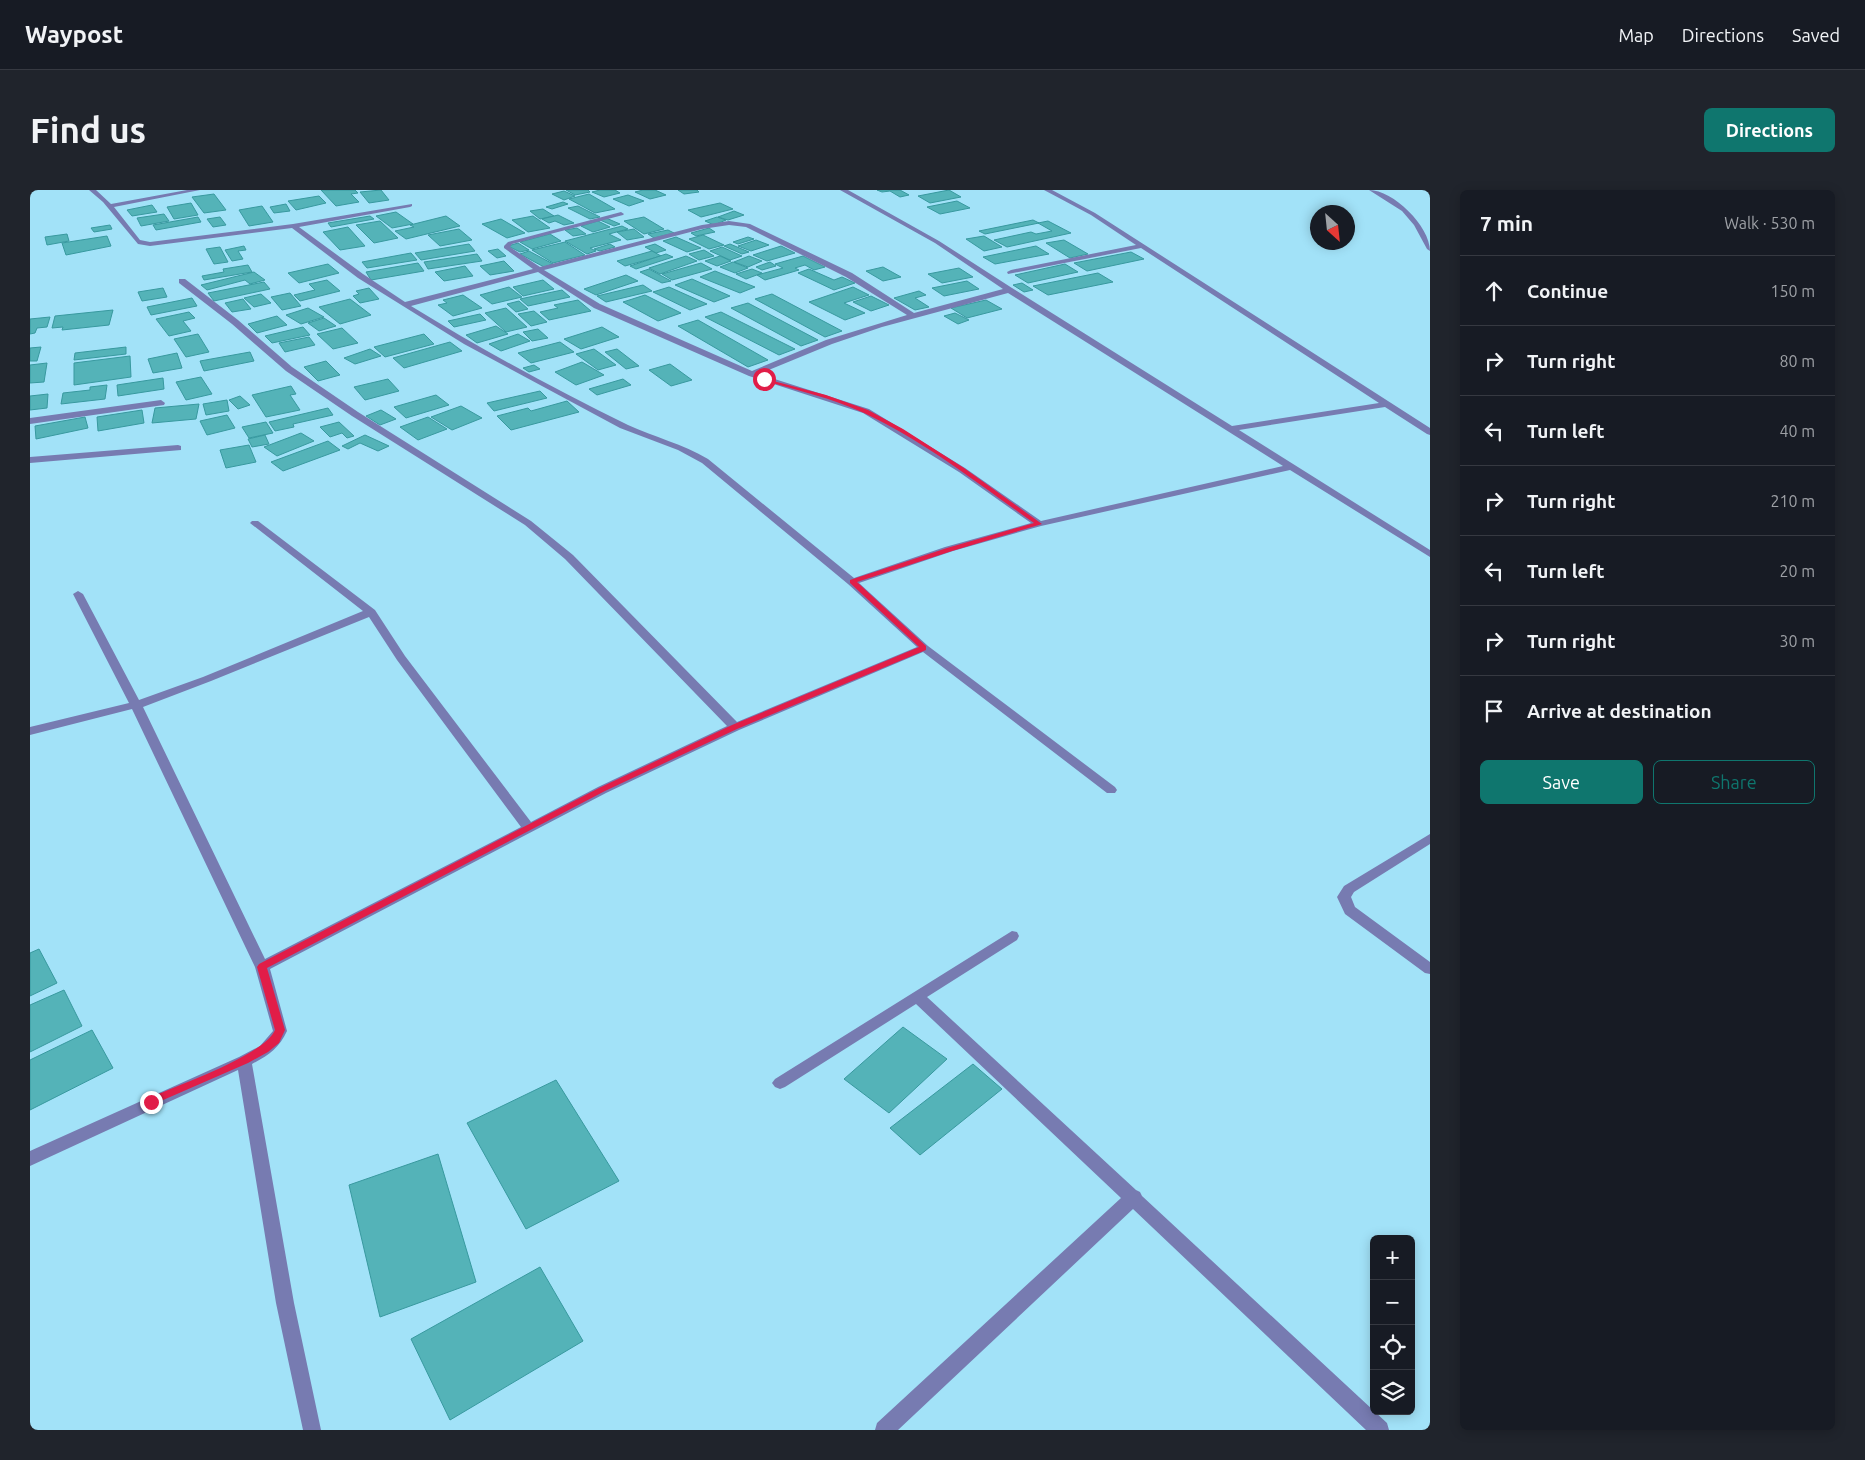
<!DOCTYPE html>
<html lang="en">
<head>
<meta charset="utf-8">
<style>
  :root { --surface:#171b24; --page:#20242c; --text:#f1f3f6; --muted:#9ea1a6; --line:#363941; --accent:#0f766e }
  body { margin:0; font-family:Ubuntu,sans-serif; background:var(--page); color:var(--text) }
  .controls { position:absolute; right:15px; bottom:15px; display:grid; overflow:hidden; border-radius:8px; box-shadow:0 2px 12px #0003 }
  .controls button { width:45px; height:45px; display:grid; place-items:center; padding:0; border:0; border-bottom:1px solid var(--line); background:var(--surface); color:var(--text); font:25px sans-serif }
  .compass { position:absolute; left:1280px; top:15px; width:45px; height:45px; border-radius:50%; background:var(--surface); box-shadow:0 2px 12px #0003; rotate:153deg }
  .stop { position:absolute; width:15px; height:15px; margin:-11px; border:4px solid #e11d48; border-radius:50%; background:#fff }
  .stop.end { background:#e11d48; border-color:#fff; box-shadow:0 1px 5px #0008 }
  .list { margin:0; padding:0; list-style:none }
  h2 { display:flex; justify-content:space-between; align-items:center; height:65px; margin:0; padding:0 20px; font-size:21px }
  h2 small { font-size:16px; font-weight:400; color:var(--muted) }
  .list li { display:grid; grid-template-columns:32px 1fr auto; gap:15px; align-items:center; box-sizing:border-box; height:70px; padding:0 20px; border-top:1px solid var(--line) }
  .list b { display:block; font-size:19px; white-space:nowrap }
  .list em { font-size:16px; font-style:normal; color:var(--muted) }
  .actions { display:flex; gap:10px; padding:15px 20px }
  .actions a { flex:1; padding:11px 0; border:1px solid var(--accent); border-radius:8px; text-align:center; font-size:18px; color:var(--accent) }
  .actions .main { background:var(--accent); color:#fff }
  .icon { flex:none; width:28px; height:28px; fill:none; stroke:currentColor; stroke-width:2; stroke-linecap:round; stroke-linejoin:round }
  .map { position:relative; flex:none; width:1400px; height:1240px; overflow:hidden; border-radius:8px }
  header { display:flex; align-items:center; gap:30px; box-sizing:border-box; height:70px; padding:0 25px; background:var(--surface); border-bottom:1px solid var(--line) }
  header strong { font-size:24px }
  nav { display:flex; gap:28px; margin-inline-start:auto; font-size:18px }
  .intro { display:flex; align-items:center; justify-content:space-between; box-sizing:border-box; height:120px; padding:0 30px }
  h1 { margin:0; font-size:35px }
  .button { padding:12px 22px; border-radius:8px; background:var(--accent); color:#fff; font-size:18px; font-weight:700 }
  main { display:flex; gap:30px; padding:0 30px }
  aside { flex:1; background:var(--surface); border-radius:8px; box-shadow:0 2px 12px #0003 }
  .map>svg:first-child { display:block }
  .building { fill:#54b3b8; stroke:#38999f }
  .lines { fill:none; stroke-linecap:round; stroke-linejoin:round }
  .minor { fill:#777bb1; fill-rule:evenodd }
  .route { fill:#e11d48 }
</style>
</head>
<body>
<header>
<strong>Waypost</strong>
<nav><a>Map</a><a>Directions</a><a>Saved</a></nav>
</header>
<div class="intro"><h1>Find us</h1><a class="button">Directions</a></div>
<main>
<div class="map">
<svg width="1400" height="1240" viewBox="0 0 1400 1240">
  <rect width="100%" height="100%" fill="#a2e2f8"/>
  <!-- building -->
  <g class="building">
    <polygon points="291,0 325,0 328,3 321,4 329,12 306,16"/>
    <polygon points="351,0 359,10 339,13 330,2"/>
    <polygon points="536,0 558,0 560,2 545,5"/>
    <polygon points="570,0 585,0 590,3 574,7 562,2"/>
    <polygon points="613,0 625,0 636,5 620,9 605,2"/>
    <polygon points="648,0 667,0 669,2 654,4"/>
    <polygon points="847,0 870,0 879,5 870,7 860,1 852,2"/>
    <polygon points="919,0 931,7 900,13 888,6"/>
    <polygon points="534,1 545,6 534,10 522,4"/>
    <polygon points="184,4 196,20 174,23 162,7"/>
    <polygon points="559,4 585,19 565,23 539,9"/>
    <polygon points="598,5 614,11 599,16 583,9"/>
    <polygon points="289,6 296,13 266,20 258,11"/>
    <polygon points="927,11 940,18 910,24 897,17"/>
    <polygon points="533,12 538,14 522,19 516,17"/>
    <polygon points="161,13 168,25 144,29 137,17"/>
    <polygon points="690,13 703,19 671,27 658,20"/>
    <polygon points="256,14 260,21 244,23 240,17"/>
    <polygon points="122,15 127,22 102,26 97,20"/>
    <polygon points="232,16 243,32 219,36 209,20"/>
    <polygon points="548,16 570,27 560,29 538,18"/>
    <polygon points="513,19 524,26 510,29 500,21"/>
    <polygon points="704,21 714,25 698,30 688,27"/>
    <polygon points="366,22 383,34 362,38 346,26"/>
    <polygon points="134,24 139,31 111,36 107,28"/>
    <polygon points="528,25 544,33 534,35 525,31 519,33 512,29"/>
    <polygon points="340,26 344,29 301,37 298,33"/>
    <polygon points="416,26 430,36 376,49 365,41 384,37 380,35"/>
    <polygon points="503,26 520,38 498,42 482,30"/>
    <polygon points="168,27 171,32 126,40 123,35"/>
    <polygon points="190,27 196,35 183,37 177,29"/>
    <polygon points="614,27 634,39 614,44 594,31"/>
    <polygon points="687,27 696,30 684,35 675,31"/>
    <polygon points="576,28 590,34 584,36 570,30"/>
    <polygon points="471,29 495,43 477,48 452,34"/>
    <polygon points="1003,30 1009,33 955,44 949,41"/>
    <polygon points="350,31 368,48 344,53 326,35"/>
    <polygon points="568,31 580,37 563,42 551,36"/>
    <polygon points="1018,31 1041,43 977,57 964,50 1001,42 1006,44 1022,41 1008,33"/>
    <polygon points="80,35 82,39 64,42 61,38"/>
    <polygon points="592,36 598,39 579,44 591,50 560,58 566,61 557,64 535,51"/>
    <polygon points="318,37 335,56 310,60 293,42"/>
    <polygon points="547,38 556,44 543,46 535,40"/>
    <polygon points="679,38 685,42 666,46 661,43"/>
    <polygon points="429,39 442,50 410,56 398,45"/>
    <polygon points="604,39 614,47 597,50 587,42"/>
    <polygon points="638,40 644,43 624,48 618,44"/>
    <polygon points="37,44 39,51 17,55 15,47"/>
    <polygon points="520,44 531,51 502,59 490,52"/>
    <polygon points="673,45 694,55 679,59 659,49"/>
    <polygon points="77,46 81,56 36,65 32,53"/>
    <polygon points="954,46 972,57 954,61 936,49"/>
    <polygon points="646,47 671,58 657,62 633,51"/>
    <polygon points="718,47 724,49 708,54 703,52"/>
    <polygon points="726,50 739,55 721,61 708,56"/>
    <polygon points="1034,50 1058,64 1040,68 1016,53"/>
    <polygon points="535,52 555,65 523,73 502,60"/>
    <polygon points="488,53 499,60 490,62 478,56"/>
    <polygon points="439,54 445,61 391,70 385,63"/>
    <polygon points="580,54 585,57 570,61 564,59"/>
    <polygon points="625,54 636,60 626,63 615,57"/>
    <polygon points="700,54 719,62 712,64 694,56"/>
    <polygon points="214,56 216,60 208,61 213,69 202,71 195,60"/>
    <polygon points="751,56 765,63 737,71 723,65"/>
    <polygon points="1006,56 1019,64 965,74 953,67"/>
    <polygon points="190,57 198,72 184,74 176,59"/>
    <polygon points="692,57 712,66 700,70 680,61"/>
    <polygon points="468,59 476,66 467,68 458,61"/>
    <polygon points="674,60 684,66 669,70 659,64"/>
    <polygon points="499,61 523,74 514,77 490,64"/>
    <polygon points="622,61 631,66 595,76 587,71"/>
    <polygon points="1101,62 1114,69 1057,81 1044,73"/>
    <polygon points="381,63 387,70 337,78 332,72"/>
    <polygon points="447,64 452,71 398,79 394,72"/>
    <polygon points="636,64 643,67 606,79 600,76"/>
    <polygon points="656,66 667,71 630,84 619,78"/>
    <polygon points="690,66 701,71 687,76 675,71"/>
    <polygon points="719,66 732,71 718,77 704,72"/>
    <polygon points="773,66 795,77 784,80 775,75 765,78 769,80 735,90 727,85 753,78 745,74"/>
    <polygon points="474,71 484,81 460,85 450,76"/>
    <polygon points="703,72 718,78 705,83 690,77"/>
    <polygon points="740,72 746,76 732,80 726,77"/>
    <polygon points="388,73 394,81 341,90 336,82"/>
    <polygon points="671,73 682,79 642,90 632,84"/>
    <polygon points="298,74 309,83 269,93 258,83"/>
    <polygon points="1035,74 1048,82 998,93 985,85"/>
    <polygon points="218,75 222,82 174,90 172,86 194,82 193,79"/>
    <polygon points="435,76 443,86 414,91 405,82"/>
    <polygon points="853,77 871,87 853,91 836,81"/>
    <polygon points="929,78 943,87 912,93 898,84"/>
    <polygon points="619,79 641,91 632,93 610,82"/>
    <polygon points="722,79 732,83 716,89 706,84"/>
    <polygon points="779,79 804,90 812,87 825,93 804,100 768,83"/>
    <polygon points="685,81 725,97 710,103 670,87"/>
    <polygon points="224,82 235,90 220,94 215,90 177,100 171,95"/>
    <polygon points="1068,83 1083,92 1018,105 1003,96"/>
    <polygon points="596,85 608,91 566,105 554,99"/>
    <polygon points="662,89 700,106 684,112 645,95"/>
    <polygon points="297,90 310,101 270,111 264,105 285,100 279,94"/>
    <polygon points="513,90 524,99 493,106 483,97"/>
    <polygon points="937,91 949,99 914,106 902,98"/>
    <polygon points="234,92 240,99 184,111 178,103"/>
    <polygon points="992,93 1003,100 994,102 983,95"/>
    <polygon points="613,95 622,101 576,112 567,106"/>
    <polygon points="479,97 492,107 462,114 450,105"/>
    <polygon points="639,97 677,114 660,120 623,102"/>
    <polygon points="823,97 839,105 814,113 835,123 815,130 779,112"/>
    <polygon points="133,98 137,107 112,111 108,102"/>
    <polygon points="339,98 349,109 330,113 323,106 329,104 326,101"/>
    <polygon points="532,100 540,107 498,116 490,109"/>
    <polygon points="889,101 896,105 885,108 899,117 885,120 864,108"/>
    <polygon points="260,103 271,116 252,120 241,107"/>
    <polygon points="231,104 241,113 224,117 214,108"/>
    <polygon points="742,104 812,141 795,147 725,109"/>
    <polygon points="433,105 452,118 423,126 408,115 417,113 413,110"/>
    <polygon points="615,105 651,123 628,131 593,112"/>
    <polygon points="841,106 859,115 841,121 823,112"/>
    <polygon points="162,108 167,116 121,125 117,117"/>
    <polygon points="213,109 221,119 202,122 195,113"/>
    <polygon points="320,109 341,125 310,134 289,117"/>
    <polygon points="548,110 561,121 519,130 510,122 528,118 524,115"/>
    <polygon points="956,110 972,119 937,128 921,118"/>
    <polygon points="489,111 498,119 486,122 477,114"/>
    <polygon points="718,113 788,150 771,156 701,118"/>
    <polygon points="278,118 294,127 271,134 256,125"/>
    <polygon points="476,118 497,137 476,142 455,123"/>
    <polygon points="83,120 79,135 32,140 33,137 22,138 25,126"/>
    <polygon points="504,121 517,132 501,136 488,124"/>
    <polygon points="159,122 165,128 153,131 161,141 139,146 126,129"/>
    <polygon points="691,122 765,159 749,165 675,127"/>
    <polygon points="925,123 939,130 928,134 914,126"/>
    <polygon points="450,124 456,130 424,137 418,131"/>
    <polygon points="247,126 257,135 227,143 218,134"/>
    <polygon points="20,127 17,137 7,138 5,143 0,144 0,129"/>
    <polygon points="294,128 306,136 289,141 278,133"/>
    <polygon points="668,130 738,170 718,177 648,136"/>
    <polygon points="466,136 478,144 447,153 436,145"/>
    <polygon points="273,137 280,145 242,153 235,146"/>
    <polygon points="572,137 589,147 551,159 534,149"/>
    <polygon points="312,138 328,153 303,159 287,144"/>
    <polygon points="508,139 518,148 502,151 493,142"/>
    <polygon points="168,144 179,162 156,167 144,149"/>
    <polygon points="394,144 404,154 355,167 344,157"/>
    <polygon points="488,144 500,151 471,161 459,154"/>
    <polygon points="279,147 285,155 255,162 249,153"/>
    <polygon points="420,152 432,161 374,178 363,168"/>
    <polygon points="530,152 544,162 501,173 488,163"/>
    <polygon points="11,157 7,171 0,171 0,158"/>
    <polygon points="96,157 96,164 44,170 45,163"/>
    <polygon points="340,159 351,166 325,174 314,168"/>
    <polygon points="564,159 586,175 568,180 546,164"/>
    <polygon points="587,159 609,176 596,179 575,162"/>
    <polygon points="220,162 224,171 174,181 170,171"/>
    <polygon points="147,163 152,178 123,183 118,169"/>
    <polygon points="100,166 101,187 44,195 44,173"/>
    <polygon points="296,171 310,185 288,191 274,177"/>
    <polygon points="552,172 574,185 546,195 525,182"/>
    <polygon points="17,173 14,192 0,193 0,175"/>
    <polygon points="640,174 662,190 641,196 619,180"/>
    <polygon points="504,175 510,179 499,182 493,178"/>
    <polygon points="171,187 182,204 156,210 146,192"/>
    <polygon points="133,188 134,199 88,206 87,195"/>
    <polygon points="358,189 369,201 335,210 324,197"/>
    <polygon points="593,189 601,195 567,205 559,199"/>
    <polygon points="77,195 75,209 31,214 33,203 60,200 60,197"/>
    <polygon points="261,196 266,204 260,205 270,220 236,227 222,205"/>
    <polygon points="510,201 517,208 464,221 457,213"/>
    <polygon points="18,204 17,218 0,220 0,206"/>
    <polygon points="406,205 419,215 376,228 364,217"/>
    <polygon points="210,206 220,215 208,219 199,210"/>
    <polygon points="197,210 199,221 176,225 173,214"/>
    <polygon points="537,211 549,222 481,240 467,226 498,218 501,221"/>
    <polygon points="169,214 166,229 122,233 125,218"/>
    <polygon points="431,216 452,228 422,240 401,227"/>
    <polygon points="298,218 303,225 263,234 264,237 245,241 239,232"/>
    <polygon points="112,220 114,233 68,241 67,227"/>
    <polygon points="351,220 366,229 350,235 336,226"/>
    <polygon points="197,225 205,238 177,245 170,231"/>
    <polygon points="55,227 58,238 6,249 5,236"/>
    <polygon points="398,227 417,239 388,250 370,237"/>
    <polygon points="236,232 243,243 219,248 212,237"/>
    <polygon points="309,232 324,246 317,248 312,243 300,247 290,237"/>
    <polygon points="271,243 284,251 247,266 234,257"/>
    <polygon points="235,245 239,254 222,257 218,249"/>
    <polygon points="335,245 359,256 348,261 330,253 318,259 312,256"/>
    <polygon points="298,251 310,260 253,281 241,272"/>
    <polygon points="219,255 226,272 196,278 190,260"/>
    <polygon points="9,759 27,793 0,806 0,763"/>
    <polygon points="34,800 52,836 0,862 0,815"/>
    <polygon points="873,837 917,869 859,923 814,889"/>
    <polygon points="62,840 83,878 0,920 0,870"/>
    <polygon points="943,874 972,899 890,965 860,938"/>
    <polygon points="526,890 589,991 496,1039 437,933"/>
    <polygon points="408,964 446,1092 350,1127 319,995"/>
    <polygon points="510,1077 553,1151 420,1230 381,1149"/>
  </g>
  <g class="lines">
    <!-- minor -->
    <g class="minor">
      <path d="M 59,0 L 66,0 L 81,14 L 157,0 L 170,0 L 84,17 L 110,50 L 120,52 L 263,34 L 382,14 L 382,16 L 380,17 L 269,37 L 333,84 L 375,112 L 503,79 L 474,58 L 474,56 L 478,52 L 591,22 L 594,24 L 593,25 L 482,54 L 480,57 L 510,77 L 672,35 L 699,31 L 720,34 L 822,83 L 884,123 L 973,99 L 905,53 L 810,0 L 818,0 L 909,51 L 982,98 L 1202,236 L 1349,213 L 1111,58 L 978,84 L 977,82 L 981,80 L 1106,55 L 1061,25 L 1014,0 L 1022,0 L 1065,23 L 1400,238 L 1400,245 L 1397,244 L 1355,217 L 1209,240 L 1400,360 L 1400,367 L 1260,280 L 1011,336 L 923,361 L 829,393 L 898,456 L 1085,597 L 1087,600 L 1085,603 L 1077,603 L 893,462 L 709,540 L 576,603 L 240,779 L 257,841 C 249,858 239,865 222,874 L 264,1113 L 291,1240 L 273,1240 L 246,1113 L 208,880 L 0,976 L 0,961 L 209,867 L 230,856 L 243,841 L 225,777 L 102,519 L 0,545 L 0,537 L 99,513 L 43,404 L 48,401 L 53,404 L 109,510 L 173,487 L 333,421 L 220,333 L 222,331 L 228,331 L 345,420 L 375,466 L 501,632 L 568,597 L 697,536 L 535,369 L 495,335 L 322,226 L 256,181 L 202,134 L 149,93 L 149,89 L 155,89 L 208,130 L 262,177 L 328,222 L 501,331 L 543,365 L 707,532 L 887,457 L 818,394 L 672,273 L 648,260 L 590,238 L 434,154 L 328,88 L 262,38 L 120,56 L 108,54 L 73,12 ZM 699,35 L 716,37 L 816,87 L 877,125 L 796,150 L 722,181 L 570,114 L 514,80 L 672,39 ZM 508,82 L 564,118 L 719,186 L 833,223 L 929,282 L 1001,333 L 915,357 L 824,388 L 678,269 C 653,254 624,247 598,235 C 524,199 451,159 381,116 ZM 978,103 L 1253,276 L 1011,331 L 935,278 L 839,219 L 729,184 L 802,154 L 852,137 ZM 339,427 L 367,470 L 491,637 L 235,769 L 113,517 L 181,491 Z"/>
      <path d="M 1339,0 C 1363,0 1400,36 1400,61 L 1397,59 L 1384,35 L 1372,21 Z"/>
      <polygon points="131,210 135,213 134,215 0,234 0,228"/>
      <polygon points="148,255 151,256 151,260 0,273 0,267"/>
      <polygon points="1400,644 1400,654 1324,702 1321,707 1325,717 1400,772 1400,784 1395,783 1315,724 1307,707 1314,696"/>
      <polygon points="982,741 987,742 989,746 987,750 897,807 1106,1000 1110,1002 1112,1006 1357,1233 1359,1240 1336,1240 1103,1019 868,1240 845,1240 847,1233 1091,1008 886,814 755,897 750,899 745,897 742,893 745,889"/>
    </g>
  </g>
  <!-- route -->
  <path class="route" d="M 732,188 L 796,205 L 838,220 L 873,239 L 934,278 L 1012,334 L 922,361 L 827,392 L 896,456 L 896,460 L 707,539 L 575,601 L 237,778 L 255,840 L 249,853 L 238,862 L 218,873 L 124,914 L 117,914 L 117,909 C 145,896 234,866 245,840 L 227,777 L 229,774 L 569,598 L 702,535 L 889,457 L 820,393 L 820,390 L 917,358 L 1004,333 C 951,296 893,250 834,223 C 802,208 766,200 732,190 Z"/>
</svg>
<div class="controls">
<button>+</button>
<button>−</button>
<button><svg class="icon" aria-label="locate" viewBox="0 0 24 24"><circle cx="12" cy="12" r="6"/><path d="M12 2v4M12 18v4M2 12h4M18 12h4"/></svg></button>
<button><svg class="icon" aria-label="layers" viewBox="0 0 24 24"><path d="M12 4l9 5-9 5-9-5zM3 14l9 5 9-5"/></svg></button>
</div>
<svg class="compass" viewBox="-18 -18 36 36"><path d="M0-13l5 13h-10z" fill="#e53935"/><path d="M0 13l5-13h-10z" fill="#9ea1a6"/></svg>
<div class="stop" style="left:734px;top:189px"></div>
<div class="stop end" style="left:121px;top:912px"></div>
</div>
<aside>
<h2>7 min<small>Walk · 530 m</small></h2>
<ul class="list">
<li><svg class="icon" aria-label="ahead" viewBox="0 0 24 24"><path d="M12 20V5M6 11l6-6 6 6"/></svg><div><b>Continue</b></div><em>150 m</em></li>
<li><svg class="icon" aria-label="right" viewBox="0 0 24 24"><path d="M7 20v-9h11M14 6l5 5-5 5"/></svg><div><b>Turn right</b></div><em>80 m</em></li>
<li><svg class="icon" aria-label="left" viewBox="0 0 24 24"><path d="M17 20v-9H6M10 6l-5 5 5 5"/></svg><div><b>Turn left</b></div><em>40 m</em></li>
<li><svg class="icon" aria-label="right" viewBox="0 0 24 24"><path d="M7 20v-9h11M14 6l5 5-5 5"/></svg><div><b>Turn right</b></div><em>210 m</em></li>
<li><svg class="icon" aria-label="left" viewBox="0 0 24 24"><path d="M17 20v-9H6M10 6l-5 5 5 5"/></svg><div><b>Turn left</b></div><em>20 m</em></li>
<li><svg class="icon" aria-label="right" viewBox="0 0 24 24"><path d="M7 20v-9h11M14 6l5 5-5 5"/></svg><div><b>Turn right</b></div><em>30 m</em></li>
<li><svg class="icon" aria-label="arrive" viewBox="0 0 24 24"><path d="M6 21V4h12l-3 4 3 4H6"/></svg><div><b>Arrive at destination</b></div></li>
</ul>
<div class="actions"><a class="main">Save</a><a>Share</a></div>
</aside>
</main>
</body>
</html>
